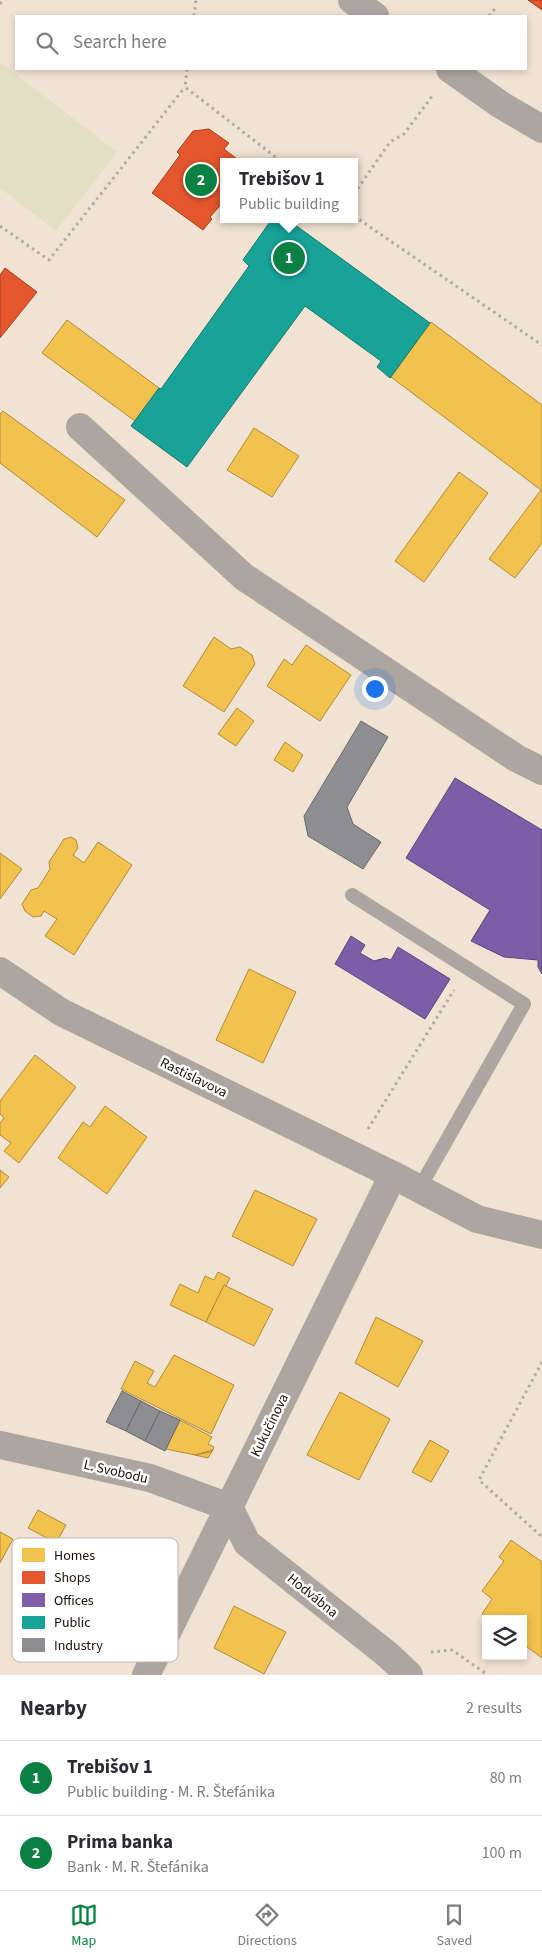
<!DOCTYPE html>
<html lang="en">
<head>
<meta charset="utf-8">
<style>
  :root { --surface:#fff; --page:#f7f7f7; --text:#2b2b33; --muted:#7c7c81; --line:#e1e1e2; --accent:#0b8043 }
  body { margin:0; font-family:"Source Sans 3",sans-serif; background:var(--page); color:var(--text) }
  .controls { position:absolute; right:15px; bottom:15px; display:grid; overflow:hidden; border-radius:0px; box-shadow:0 2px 8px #0003 }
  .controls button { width:45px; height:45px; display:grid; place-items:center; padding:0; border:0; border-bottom:1px solid var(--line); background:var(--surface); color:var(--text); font:25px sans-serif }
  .you { position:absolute; left:374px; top:688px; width:18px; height:18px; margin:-12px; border:4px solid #fff; border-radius:50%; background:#1a73e8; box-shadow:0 0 0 8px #1a73e833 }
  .badge { display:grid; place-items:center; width:32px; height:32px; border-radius:50%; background:var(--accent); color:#fff; font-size:16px; font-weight:700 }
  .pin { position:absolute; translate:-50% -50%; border:2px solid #fff; box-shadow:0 1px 5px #0006 }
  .popup { position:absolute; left:220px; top:158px; width:138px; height:65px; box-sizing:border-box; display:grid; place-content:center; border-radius:0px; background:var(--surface); filter:drop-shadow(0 1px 4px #0005); font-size:16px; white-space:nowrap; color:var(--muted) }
  .popup b { font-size:19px; color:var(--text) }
  .popup::after { content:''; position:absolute; left:50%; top:100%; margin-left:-10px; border:10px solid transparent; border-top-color:var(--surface) }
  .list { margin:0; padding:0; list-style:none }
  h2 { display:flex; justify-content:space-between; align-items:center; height:65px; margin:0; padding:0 20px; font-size:21px }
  h2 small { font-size:16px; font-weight:400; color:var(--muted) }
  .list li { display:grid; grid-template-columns:32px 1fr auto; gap:15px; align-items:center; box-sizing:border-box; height:75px; padding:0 20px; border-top:1px solid var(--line) }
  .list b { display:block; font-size:19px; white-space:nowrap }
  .list p { margin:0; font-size:16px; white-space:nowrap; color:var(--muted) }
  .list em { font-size:16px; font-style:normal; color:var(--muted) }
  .icon { flex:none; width:28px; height:28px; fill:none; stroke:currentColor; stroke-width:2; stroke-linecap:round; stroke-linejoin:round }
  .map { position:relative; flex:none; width:542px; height:1675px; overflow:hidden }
  .search { position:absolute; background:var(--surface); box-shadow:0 2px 8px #0003; left:15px; right:15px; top:15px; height:55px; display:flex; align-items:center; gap:12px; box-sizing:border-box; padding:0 18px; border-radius:0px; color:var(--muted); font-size:19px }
  .sheet { height:215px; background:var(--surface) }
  nav { display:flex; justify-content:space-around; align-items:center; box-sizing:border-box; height:70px; border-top:1px solid var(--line); background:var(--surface); font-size:14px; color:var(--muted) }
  nav a { display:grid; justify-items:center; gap:2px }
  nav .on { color:var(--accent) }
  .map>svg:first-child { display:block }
  .green { fill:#e2dfc5 }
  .homes { fill:#f2c14e; stroke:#b08c38 }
  .shops { fill:#e4572e; stroke:#a64122 }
  .offices { fill:#7b5ea7; stroke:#5d4677 }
  .public { fill:#17a398; stroke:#17776c }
  .industry { fill:#8d8d92; stroke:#6a6768 }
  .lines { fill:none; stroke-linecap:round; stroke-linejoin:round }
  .path { stroke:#b1a8a1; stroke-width:3; stroke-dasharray:2.5 4; stroke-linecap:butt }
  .service { stroke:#aca5a0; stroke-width:14 }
  .minor { stroke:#aca5a0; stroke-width:28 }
  .tertiary { stroke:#aca5a0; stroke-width:28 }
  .labels { text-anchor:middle; stroke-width:5; stroke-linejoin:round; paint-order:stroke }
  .street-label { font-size:14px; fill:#170f06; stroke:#fff }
  .key { fill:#fff; stroke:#b9b7b4; stroke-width:1 }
  .key-label { font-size:14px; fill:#170f06 }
</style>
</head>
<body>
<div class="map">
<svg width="542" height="1675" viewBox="0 0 542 1675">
  <rect width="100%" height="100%" fill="#f1e3d4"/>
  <!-- green -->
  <polygon class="green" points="0,62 117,152 56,231 0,188"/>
  <!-- homes -->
  <g class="homes">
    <polygon points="67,320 159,388 135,421 42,353"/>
    <polygon points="431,322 542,405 542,543 515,578 489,559 541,490 391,377"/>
    <polygon points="3,411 125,500 97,537 0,463 0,414"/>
    <polygon points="254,428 299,456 272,497 227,470"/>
    <polygon points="459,472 488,493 424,582 395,561"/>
    <polygon points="214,637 231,649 240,647 252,655 255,664 224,712 183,686"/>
    <polygon points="306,645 351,675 320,721 267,686 284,659 292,665"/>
    <polygon points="237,708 254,721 236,746 218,734"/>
    <polygon points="285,742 303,755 293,772 274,760"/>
    <polygon points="71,837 76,840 78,848 73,855 84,863 98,842 132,865 74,955 45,936 57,919 44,911 41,916 33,917 25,911 22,904 31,890 38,888 50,869 49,862 64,839"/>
    <polygon points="0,853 22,869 0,899"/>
    <polygon points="249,969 296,992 263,1063 216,1040"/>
    <polygon points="35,1055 76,1087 19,1163 4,1151 11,1143 0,1135 0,1123 4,1118 0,1114 0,1101"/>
    <polygon points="105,1106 147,1137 107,1194 58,1158 83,1122 90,1127"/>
    <polygon points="0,1170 9,1177 0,1188"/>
    <polygon points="255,1190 317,1219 293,1266 232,1236"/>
    <polygon points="218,1272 230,1278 226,1286 224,1285 206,1322 170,1305 180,1284 198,1293 205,1276 214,1280"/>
    <polygon points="224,1285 273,1309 254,1346 206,1322"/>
    <polygon points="376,1317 423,1341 398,1387 355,1363"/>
    <polygon points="174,1355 234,1385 211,1434 121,1389 135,1361 154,1371 147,1383 155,1387"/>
    <polygon points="340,1392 390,1419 359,1480 307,1455"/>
    <polygon points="180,1420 212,1437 208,1444 214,1447 213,1450 195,1455 166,1449"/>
    <polygon points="430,1440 449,1451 431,1482 412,1472"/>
    <polygon points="213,1450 208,1458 195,1455 210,1452"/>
    <polygon points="38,1510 66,1525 56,1543 28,1528"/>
    <polygon points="0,1532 13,1539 0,1563"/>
    <polygon points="511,1540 542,1562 542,1658 523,1644 523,1619 488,1619 482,1614 492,1599 482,1591 504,1561 499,1557"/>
    <polygon points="89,1569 132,1591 109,1638 66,1616 71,1607 58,1601 65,1585 78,1592"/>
    <polygon points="30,1575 51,1586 42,1604 21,1593"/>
    <polygon points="234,1606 286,1632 264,1674 214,1648"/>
  </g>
  <!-- shops -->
  <g class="shops">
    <polygon points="528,0 542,0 542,10"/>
    <polygon points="209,129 229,143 224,149 241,162 224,162 224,201 210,217 212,219 203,230 152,193 180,155 177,152 193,131"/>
    <polygon points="5,268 37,292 0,338 0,275"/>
  </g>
  <!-- offices -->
  <g class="offices">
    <polygon points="455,778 542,830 542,974 538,967 538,960 504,957 471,941 490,910 406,858"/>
    <polygon points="351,936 365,945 360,953 374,961 385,958 391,960 398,947 450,979 425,1019 335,964"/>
  </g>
  <!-- public -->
  <polygon class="public" points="272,219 287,219 430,323 390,378 377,367 381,361 305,306 187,467 131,426 159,388 161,389 249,266 243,260"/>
  <!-- industry -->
  <g class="industry">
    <polygon points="361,721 388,737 347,807 353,824 381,842 363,869 308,836 304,816"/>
    <polygon points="122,1391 141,1401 126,1431 106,1422"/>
    <polygon points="141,1401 160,1411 145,1441 126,1431"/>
    <polygon points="160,1411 180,1420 165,1451 145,1441"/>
  </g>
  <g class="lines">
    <!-- path -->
    <g class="path">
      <polyline points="0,4 3,0"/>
      <polyline points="194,16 196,0"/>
      <polyline points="489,16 497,6"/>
      <polyline points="187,69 185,87 282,162"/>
      <polyline points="354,194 390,142 404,134 433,95"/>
      <polyline points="354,216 542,345"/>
      <polyline points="0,226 49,260 185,87"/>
      <polyline points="368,1129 454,990"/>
      <polyline points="542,1362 479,1480 542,1537"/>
      <polyline points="431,1652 452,1650 488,1675"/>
    </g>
    <!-- service -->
    <polyline class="service" points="352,895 524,1004 419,1189"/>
    <!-- minor -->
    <g class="minor">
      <polyline points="80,427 244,577 516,758 542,771"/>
      <polyline points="0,971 61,1012 393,1175 477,1219 542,1235"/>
      <polyline points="0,1445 150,1478 229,1507 247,1543 388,1655 409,1675"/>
      <polyline points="146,1675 393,1175"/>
    </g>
    <!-- tertiary -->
    <g class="tertiary">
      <polyline points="352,0 375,16"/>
      <polyline points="450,69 501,105 542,129"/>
    </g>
  </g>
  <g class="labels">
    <!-- street labels -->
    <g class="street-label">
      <text transform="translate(194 1077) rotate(26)" y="5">Rastislavova</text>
      <text transform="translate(269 1425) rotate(-64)" y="5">Kukučínova</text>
      <text transform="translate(116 1471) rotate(13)" y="5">L. Svobodu</text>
      <text transform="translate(313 1595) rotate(39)" y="5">Hodvábna</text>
    </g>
  </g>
  <!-- legend -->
  <rect x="12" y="1538" width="166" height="124" rx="8" class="key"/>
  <rect x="22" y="1548" width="23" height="14" fill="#f2c14e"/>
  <rect x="22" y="1571" width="23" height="13" fill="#e4572e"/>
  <rect x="22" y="1593" width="23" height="14" fill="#7b5ea7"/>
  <rect x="22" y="1616" width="23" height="13" fill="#17a398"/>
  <rect x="22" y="1638" width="23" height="14" fill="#8d8d92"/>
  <g class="key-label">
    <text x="54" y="1560">Homes</text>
    <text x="54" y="1582">Shops</text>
    <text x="54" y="1605">Offices</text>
    <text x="54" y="1627">Public</text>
    <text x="54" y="1650">Industry</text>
  </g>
</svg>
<div class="controls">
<button><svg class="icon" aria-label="layers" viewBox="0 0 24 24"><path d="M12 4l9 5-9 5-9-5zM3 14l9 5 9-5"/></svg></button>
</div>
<div class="you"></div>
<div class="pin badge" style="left:289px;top:258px">1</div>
<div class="popup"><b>Trebišov 1</b>Public building</div>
<div class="pin badge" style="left:201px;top:180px">2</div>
<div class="search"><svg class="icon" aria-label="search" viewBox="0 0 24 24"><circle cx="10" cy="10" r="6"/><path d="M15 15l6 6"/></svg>Search here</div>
</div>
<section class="sheet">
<h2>Nearby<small>2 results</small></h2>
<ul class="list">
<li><span class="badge">1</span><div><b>Trebišov 1</b><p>Public building · M. R. Štefánika</p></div><em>80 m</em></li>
<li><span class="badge">2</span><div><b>Prima banka</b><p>Bank · M. R. Štefánika</p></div><em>100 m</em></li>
</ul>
</section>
<nav>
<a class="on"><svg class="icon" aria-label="map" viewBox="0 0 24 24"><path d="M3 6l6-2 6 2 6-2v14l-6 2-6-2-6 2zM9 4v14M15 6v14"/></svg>Map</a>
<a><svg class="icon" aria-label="directions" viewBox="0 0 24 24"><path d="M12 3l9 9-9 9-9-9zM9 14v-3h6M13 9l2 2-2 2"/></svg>Directions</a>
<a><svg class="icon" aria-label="saved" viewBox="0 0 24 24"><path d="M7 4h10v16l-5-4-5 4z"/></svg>Saved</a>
</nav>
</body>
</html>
